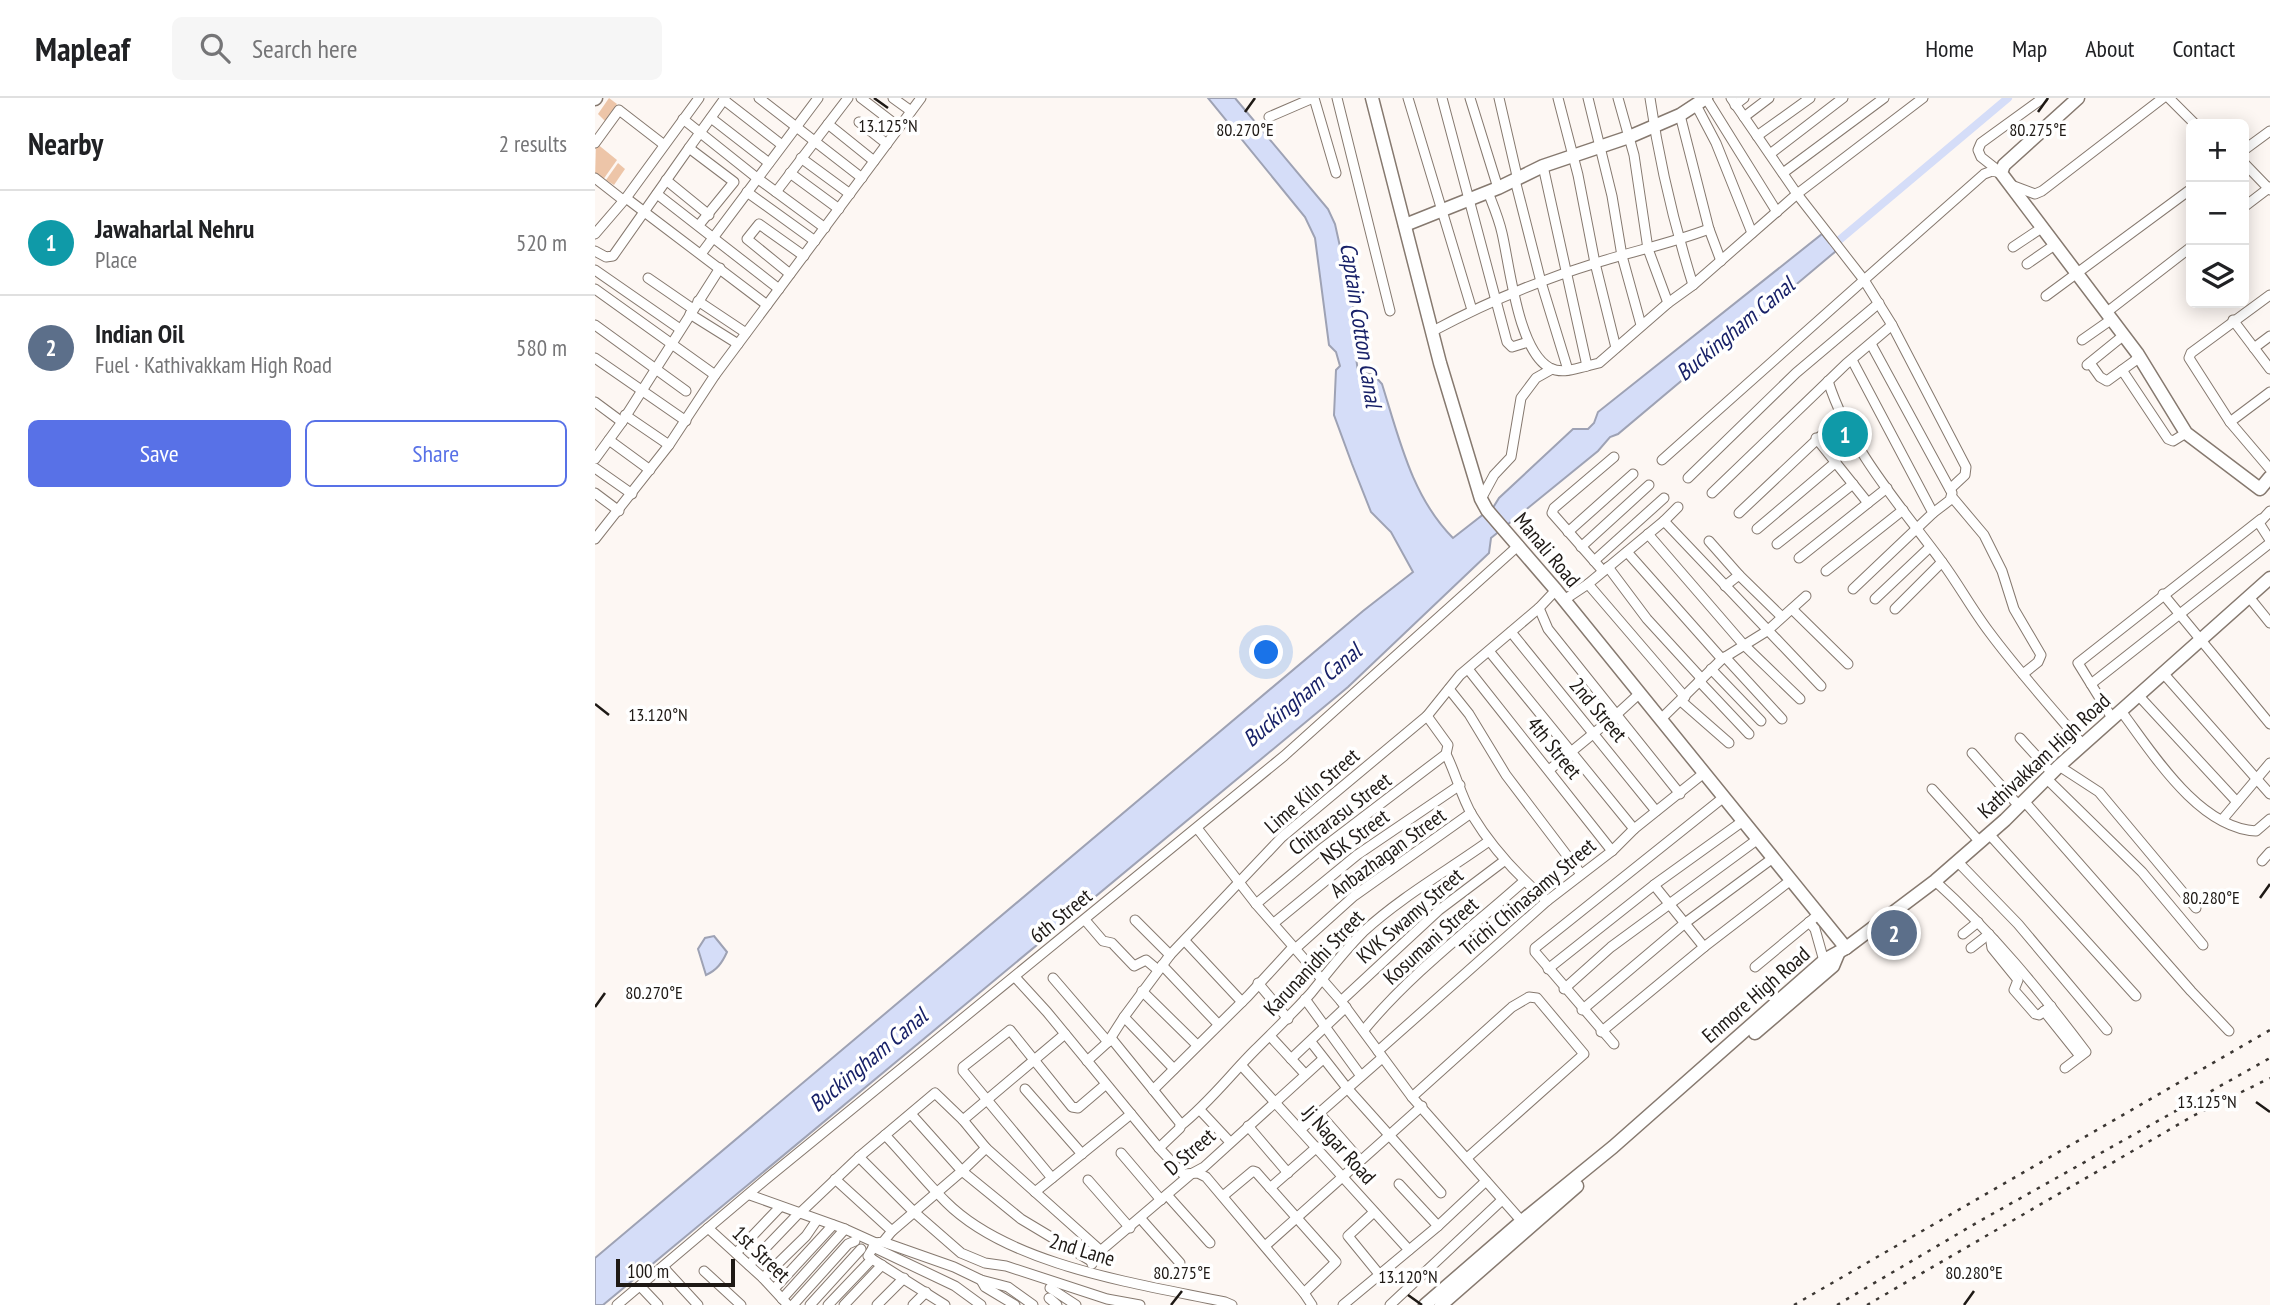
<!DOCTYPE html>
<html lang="en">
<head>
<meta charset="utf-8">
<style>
  :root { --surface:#fff; --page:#f6f6f6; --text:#202124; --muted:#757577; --line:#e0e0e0; --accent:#5871e7 }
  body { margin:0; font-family:"PT Sans Narrow",sans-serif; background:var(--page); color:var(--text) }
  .controls { position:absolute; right:21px; top:21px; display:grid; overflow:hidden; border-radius:10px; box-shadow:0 4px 18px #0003 }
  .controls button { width:63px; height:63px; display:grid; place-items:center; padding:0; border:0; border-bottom:2px solid var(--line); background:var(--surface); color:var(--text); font:35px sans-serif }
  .scale { position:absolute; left:21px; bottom:18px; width:119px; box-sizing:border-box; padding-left:7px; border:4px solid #1e1915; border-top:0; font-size:19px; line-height:24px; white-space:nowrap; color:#1e1915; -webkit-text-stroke:5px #fff; paint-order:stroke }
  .you { position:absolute; left:672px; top:555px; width:24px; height:24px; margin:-18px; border:5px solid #fff; border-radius:50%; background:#1a73e8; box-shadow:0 0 0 10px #1a73e833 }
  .badge { display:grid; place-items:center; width:46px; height:46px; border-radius:50%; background:var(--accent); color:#fff; font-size:23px; font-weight:700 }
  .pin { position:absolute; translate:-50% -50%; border:4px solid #fff; box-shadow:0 2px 7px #0006 }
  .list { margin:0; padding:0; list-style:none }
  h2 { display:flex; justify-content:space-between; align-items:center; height:91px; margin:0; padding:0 28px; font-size:30px }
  h2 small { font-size:23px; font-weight:400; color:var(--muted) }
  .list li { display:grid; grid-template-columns:46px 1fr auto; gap:21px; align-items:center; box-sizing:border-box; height:105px; padding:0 28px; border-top:2px solid var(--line) }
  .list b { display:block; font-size:26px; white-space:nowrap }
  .list p { margin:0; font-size:23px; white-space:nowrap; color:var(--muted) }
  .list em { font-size:23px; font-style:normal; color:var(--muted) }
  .actions { display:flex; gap:14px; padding:21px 28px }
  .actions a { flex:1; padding:16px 0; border:2px solid var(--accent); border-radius:10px; text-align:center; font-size:24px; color:var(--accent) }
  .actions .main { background:var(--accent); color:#fff }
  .icon { flex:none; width:38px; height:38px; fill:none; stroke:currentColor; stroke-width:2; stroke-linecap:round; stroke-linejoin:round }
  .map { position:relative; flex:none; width:1675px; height:1207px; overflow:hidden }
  header { display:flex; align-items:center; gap:42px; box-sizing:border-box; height:98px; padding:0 35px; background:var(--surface); border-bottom:2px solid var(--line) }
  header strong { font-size:33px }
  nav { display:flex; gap:38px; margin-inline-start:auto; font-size:24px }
  .search { width:490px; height:63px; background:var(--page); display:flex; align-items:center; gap:18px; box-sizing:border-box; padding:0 24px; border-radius:10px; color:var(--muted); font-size:26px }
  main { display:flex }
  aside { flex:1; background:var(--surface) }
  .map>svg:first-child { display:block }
  .green { fill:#edc5a8 }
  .water { fill:#d5ddf8; stroke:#9ea2b4; stroke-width:2 }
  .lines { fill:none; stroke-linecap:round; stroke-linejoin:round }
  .canal { stroke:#d5ddf8; stroke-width:8 }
  .street-casing { stroke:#86796f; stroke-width:11 }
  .secondary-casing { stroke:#86796f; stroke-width:15 }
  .street { stroke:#fff; stroke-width:9 }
  .secondary { stroke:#fff; stroke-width:12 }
  .rail { stroke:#3c3733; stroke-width:2.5; stroke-dasharray:3.5 7; stroke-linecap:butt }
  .ticks { fill:none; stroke:#1e1915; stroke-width:2.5 }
  .labels { text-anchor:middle; stroke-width:7; stroke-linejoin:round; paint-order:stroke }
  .street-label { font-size:21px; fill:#1e1915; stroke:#fff }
  .water-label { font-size:23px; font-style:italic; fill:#182168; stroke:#fff }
  .ticks-label { font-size:18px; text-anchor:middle; fill:#1e1915; stroke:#fff; stroke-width:7; stroke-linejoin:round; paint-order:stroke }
</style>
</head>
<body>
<header>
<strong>Mapleaf</strong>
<div class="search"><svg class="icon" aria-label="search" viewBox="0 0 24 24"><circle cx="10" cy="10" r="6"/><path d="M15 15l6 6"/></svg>Search here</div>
<nav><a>Home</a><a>Map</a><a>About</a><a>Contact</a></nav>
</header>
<main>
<aside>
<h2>Nearby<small>2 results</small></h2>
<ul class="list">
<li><span class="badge" style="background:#0f9aa8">1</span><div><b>Jawaharlal Nehru</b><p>Place</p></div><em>520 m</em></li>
<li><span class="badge" style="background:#5c6f8a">2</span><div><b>Indian Oil</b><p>Fuel · Kathivakkam High Road</p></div><em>580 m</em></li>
</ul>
<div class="actions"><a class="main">Save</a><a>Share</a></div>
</aside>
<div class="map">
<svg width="1675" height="1207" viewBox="0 0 1675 1207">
  <rect width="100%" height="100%" fill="#fdf7f3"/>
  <!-- green -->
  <g class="green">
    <polygon points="14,0 22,6 10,23 3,16"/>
    <polygon points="1,45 22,62 5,86 0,83"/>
    <polygon points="23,65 30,71 19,87 11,82"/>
  </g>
  <!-- water -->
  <g class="water">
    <path d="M 613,0 L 640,0 L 733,111 L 740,126 L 767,248 L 760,252 L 763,274 L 779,277 L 787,286 C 804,340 817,399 858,440 L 899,408 L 904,400 L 978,331 L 993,331 L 999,325 L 1003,314 L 1227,136 L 1241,153 L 1023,336 L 1015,339 L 1003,353 L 896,440 L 894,455 L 753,589 L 8,1207 L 0,1207 L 0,1160 L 768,513 L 818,474 L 796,434 L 776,414 L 757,366 L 739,317 L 741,272 L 745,268 L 741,254 L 734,247 L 720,140 L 710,119 Z"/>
    <path d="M 119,838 L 132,854 C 127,865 122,872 111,877 L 103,851 L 110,840 Z"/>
  </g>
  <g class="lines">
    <!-- canal -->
    <polyline class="canal" points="1236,149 1413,0"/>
    <defs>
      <g id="street">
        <polyline points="164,0 267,80"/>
        <polyline points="266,0 304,29"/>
        <polyline points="298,0 316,13"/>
        <polyline points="719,0 741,75"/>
        <polyline points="742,0 795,213"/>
        <polyline points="813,0 877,212"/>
        <polyline points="847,0 912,244 917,249 933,244"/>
        <polyline points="875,0 903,90"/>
        <polyline points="904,0 922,78 920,82 946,184 973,272"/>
        <polyline points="963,0 983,77 1000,165 1021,250"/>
        <polyline points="993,0 1017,98 1027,158 1046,227"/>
        <polyline points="1023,0 1039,57 1053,151 1073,205"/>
        <path d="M 1055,0 C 1064,63 1079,126 1098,187"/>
        <polyline points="1111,0 1182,114"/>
        <polyline points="1574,0 1600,26"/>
        <polyline points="129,2 187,47"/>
        <polyline points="1101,7 1121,45 1157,135"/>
        <polyline points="1140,7 1149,0"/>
        <polyline points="1085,17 1114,131 1126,163"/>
        <polyline points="674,19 718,0"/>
        <polyline points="1149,19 1174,0"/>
        <polyline points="116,20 174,65"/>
        <polyline points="88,21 162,80 230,130"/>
        <polyline points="264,24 292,46"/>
        <polyline points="233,26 279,63"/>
        <polyline points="1162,38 1215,0"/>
        <polyline points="0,45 24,12 68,46"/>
        <polyline points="94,50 130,0"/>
        <polyline points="1649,52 1675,33"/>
        <polyline points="1175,56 1248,0"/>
        <polyline points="206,60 255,96"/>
        <polyline points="1649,65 1675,92"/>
        <polyline points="948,68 992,268 1004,265 1073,205 1098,187 1202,96 1328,0"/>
        <polyline points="1405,74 1386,59 1383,52 1386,45 1448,0"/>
        <polyline points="195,75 244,111"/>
        <polyline points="1188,75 1289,0"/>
        <polyline points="0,80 28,102"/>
        <polyline points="71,82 114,117"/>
        <polyline points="1416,87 1440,96 1447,93 1568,0"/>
        <polyline points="152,94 220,143"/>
        <polyline points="181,94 253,0"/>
        <path d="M 893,94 C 898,107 904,121 907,135 C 915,169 923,253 955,270 C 967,276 979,271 992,268"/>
        <polyline points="62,96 184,191"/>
        <polyline points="31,100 172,207"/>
        <polyline points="1649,109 1675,89"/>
        <polyline points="0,136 31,100 104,0"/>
        <polyline points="1418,149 1448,129"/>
        <polyline points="0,153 11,159 18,158 94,50 139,84 104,127"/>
        <polyline points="106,156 223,0"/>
        <polyline points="1432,166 1461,146"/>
        <polyline points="0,172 85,231"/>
        <polyline points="195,176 152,141 164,126 209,158"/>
        <polyline points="53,180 98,211"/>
        <polyline points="0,191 120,277"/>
        <polyline points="1451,198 1596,91"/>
        <polyline points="103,203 151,235"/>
        <polyline points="1512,214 1596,149"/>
        <polyline points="95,216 143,246"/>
        <polyline points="1638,222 1675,271"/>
        <polyline points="0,227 91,293"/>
        <path d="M 838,233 C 890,205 945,182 1001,165 C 1039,153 1077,145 1114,131"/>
        <polyline points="1487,242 1517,221"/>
        <polyline points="1276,246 1357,395 1355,402 1338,415"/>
        <polyline points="1659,250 1675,238"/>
        <polyline points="0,260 91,323"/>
        <polyline points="1257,262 1338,415 1258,491"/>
        <polyline points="1495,265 1505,279 1512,283 1545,259"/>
        <polyline points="1492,267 1529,237"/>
        <polyline points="1527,272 1573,341 1578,343 1591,335"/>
        <path d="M 1233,283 C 1255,352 1305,407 1347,464 C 1364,487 1378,513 1395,535 C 1424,574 1457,610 1488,647"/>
        <polyline points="1675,294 1635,324 1675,371"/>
        <polyline points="0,304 27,324"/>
        <polyline points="30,317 74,347"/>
        <polyline points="1635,324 1594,260 1596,255 1675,197"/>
        <polyline points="1221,340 1273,405 1292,390"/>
        <polyline points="14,342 55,372"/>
        <polyline points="0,361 27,324 125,170"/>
        <polyline points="1067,362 1269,182 1202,96 1136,0"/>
        <polyline points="0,370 37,396"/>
        <polyline points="1093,380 1201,275 1284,205"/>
        <polyline points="1355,391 1370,377 1371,369 1297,227 1269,182 1389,76 1397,73 1406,75"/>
        <polyline points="0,395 24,413"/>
        <polyline points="1117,395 1251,266 1297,227"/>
        <polyline points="1357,399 1389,437 1407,473 1419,511 1446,557 1443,564 1428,576"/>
        <polyline points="886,401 899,377 916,359 926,300 941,280 957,271"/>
        <polyline points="1675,413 1664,425 1675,442"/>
        <polyline points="1144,415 1230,334 1243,335 1258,347"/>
        <polyline points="1069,423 1083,409"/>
        <polyline points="1162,431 1241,364"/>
        <polyline points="973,434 1038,376"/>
        <polyline points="1053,436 1148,546 1205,601"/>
        <polyline points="0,441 74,347 120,277 326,0"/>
        <polyline points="1114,443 1144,477"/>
        <polyline points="1182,446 1258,386"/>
        <polyline points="986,449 1054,387"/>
        <polyline points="1032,454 1127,561"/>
        <polyline points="1204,460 1273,405"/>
        <polyline points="999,463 1069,400"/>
        <polyline points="1013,469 1052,521 1107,581"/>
        <polyline points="1008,473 957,415 959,410 1019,359"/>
        <polyline points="1231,473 1308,412"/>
        <polyline points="993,486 1090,599"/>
        <polyline points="1130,488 1144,477 1187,519"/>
        <polyline points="1568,496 1675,626"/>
        <polyline points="1654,499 1675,525"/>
        <polyline points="1280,501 1335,449"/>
        <polyline points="969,502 993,486 1069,423 1226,588"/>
        <polyline points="944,510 953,531 1085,696"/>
        <polyline points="1197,511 1253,566"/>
        <polyline points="1300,511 1347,464"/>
        <polyline points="916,534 1061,713"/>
        <polyline points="894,553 1039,731"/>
        <polyline points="1130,559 1187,621"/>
        <polyline points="873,571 1017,753"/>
        <polyline points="1116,571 1166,623"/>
        <polyline points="1568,575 1675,696"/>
        <polyline points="1104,583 1154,636"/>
        <polyline points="1496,586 1675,445"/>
        <polyline points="854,591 874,616 911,677 986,776"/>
        <polyline points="1543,597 1642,704"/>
        <polyline points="1086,603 1134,645"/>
        <path d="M 1526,613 C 1557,654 1603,730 1661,733 L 1675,721"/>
        <path d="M 832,618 L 853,647 L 851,656 C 861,676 866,698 877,717 C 897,750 922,777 952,803"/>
        <polyline points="1517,620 1483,565 1666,421"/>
        <polyline points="1066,621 1127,561 1172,533 1211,498"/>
        <polyline points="1425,640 1457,675"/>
        <polyline points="1377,655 1424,708"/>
        <polyline points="1464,668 1504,694 1601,810"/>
        <polyline points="954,672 1021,617 1045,595"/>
        <polyline points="1452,681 1547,774 1608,847"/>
        <polyline points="1337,691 1385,744"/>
        <polyline points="1429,703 1596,893 1634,933"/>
        <polyline points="1627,722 1675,665"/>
        <polyline points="602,730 661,806 746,903 817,999 930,1127"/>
        <polyline points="1394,736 1541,898"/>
        <polyline points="1362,763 1423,826 1512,932"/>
        <polyline points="1667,763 1675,754"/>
        <path d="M 1340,783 C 1397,834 1445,893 1491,954 L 1470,970"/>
        <polyline points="1059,787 1109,849"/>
        <polyline points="661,806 729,749 851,656"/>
        <polyline points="490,822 508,843 517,845 539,868 551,862 563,872"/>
        <polyline points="540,822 575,857"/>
        <polyline points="1214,824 1220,831 1229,863"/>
        <polyline points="679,825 762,757 865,687"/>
        <polyline points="1368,836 1383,824"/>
        <polyline points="1399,842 1396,844 1397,850 1423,882 1419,892 1440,916 1444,917 1456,908"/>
        <polyline points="590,843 647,904"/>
        <polyline points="1376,850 1394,836"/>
        <polyline points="700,851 759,798 876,715"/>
        <polyline points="567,867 623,926"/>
        <polyline points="1160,869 1224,816"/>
        <polyline points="953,871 1059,787 1148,723"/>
        <polyline points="420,879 452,914 564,1050"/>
        <polyline points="458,880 513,944"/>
        <polyline points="663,885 693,921"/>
        <polyline points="969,891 1016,849 1163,741"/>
        <polyline points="547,893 602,947"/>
        <polyline points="710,901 766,978"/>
        <polyline points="746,903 844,812 909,763"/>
        <polyline points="987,912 1090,825 1178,760"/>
        <polyline points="1449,913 1485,958"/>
        <polyline points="529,919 579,971"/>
        <path d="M 769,932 C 815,876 875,831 929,783"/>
        <polyline points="1006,934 1109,849 1196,782"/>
        <polyline points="675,938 710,976"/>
        <polyline points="516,940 585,1025 585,1030 564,1050 588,1076 603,1075 611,1079 709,1195 717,1207"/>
        <polyline points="716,944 752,990 846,1095"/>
        <polyline points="1019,946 940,854 940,850 1129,699"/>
        <polyline points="783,953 952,803 1017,753 1039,731 1109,675"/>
        <polyline points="696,961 751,909"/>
        <polyline points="492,963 513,944 529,919 575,857 687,739 832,618 865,577 944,510 961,492"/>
        <polyline points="646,967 814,1152"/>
        <polyline points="430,991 487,1056"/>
        <polyline points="558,992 653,898 698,849"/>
        <polyline points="817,999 917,909 934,899 942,900 989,956 872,1060"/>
        <polyline points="605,1012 634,1043"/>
        <polyline points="724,1015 765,1062"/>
        <polyline points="368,1022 470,936"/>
        <path d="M 585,1028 C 613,1006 635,977 660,952 C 679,933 698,915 716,895 C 733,874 749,853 768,834 C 806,799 852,773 894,743"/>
        <polyline points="653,1028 693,1075"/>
        <polyline points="706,1031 787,960"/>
        <path d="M 290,1037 C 311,1059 330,1083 351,1104 C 415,1168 545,1186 630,1204 L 637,1207"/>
        <polyline points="526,1055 566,1102"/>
        <polyline points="264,1059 319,1114 366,1155 390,1165 411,1168 512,1201 545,1207"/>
        <polyline points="457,1080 368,973 368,969 415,932 477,1009 483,1010 510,987"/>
        <polyline points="240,1081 297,1133"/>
        <polyline points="493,1082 535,1130"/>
        <polyline points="804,1086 843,1128"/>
        <polyline points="675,1090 722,1049"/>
        <polyline points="440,1094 536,1016"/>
        <polyline points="155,1097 250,1131 281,1145 273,1158 277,1161 350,1207"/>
        <polyline points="572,1097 615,1145"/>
        <polyline points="628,1098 658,1073 661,1074 741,1164 709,1195"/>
        <polyline points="779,1114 753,1138 784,1176"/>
        <polyline points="205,1115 264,1059 340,995 368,1022 391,1050"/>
        <polyline points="546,1121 585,1165"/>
        <polyline points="113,1130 168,1180 193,1207"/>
        <polyline points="288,1144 359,1169 386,1182 413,1189 438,1207"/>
        <polyline points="281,1145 288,1144 297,1133 367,1073 316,1016"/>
        <polyline points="670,1148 827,1008"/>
        <polyline points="278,1149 360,1188 386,1207"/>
        <polyline points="141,1155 185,1109"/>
        <polyline points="496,1163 426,1121 367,1073 391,1050 505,1152"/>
        <polyline points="497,1166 496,1161 596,1076 609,1069 728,961"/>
        <polyline points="154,1167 203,1116"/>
        <polyline points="68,1169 103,1207"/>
        <polyline points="109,1173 146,1207"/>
        <polyline points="168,1180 211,1138 222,1122"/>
        <polyline points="386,1182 390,1189 420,1207"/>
        <polyline points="45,1188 63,1207"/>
        <polyline points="455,1190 481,1207"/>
        <polyline points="179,1191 238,1127"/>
        <polyline points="454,1200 462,1207"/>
        <polyline points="187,1201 250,1131"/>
        <polyline points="22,1207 170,1082 689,658 924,447"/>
        <polyline points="198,1207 253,1146 260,1143"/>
        <polyline points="215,1207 266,1151"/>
        <polyline points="233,1207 277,1161"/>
        <polyline points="249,1207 287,1167"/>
        <polyline points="282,1207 309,1180"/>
        <polyline points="318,1207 331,1194"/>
        <polyline points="748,1207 843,1128 891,1083"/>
        <polyline points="795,1207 907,1102"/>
      </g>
      <g id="secondary">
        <polyline points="777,0 845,265 886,401 892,412 961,492 1251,850"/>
        <polyline points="1483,0 1409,67 1406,75 1542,255 1591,335 1665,391 1675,379"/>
        <polyline points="0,1 1,0"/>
        <polyline points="810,127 903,90 948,68 1034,39 1085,17 1111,0"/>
        <polyline points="1160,935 1238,868 1243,856"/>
        <polyline points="830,1207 927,1123 1018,1049 1231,861 1251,850 1340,783 1410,722 1464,668 1675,480"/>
        <polyline points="846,1207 982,1088"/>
      </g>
    </defs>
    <!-- street casing -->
    <use href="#street" class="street-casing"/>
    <!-- secondary casing -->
    <use href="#secondary" class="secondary-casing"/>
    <!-- street -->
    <use href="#street" class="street"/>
    <!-- secondary -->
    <use href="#secondary" class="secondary"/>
    <!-- rail -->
    <g class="rail">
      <polyline points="1199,1207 1675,932"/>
      <polyline points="1242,1207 1383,1124 1675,960"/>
      <polyline points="1272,1207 1598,1018 1675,980"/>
    </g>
  </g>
  <!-- ticks -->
  <path class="ticks" d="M 279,0 L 293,10M 650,14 L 660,0M 1443,14 L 1453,0M 0,606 L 14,617M 1665,800 L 1675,786M 0,909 L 10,895M 1661,1004 L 1675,1014M 813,1197 L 827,1207M 576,1207 L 587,1193M 1369,1207 L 1379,1193"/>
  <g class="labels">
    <!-- street labels -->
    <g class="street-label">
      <text transform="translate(952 452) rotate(50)" y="7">Manali Road</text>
      <text transform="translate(1003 612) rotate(50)" y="7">2nd Street</text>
      <text transform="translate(959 650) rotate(51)" y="7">4th Street</text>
      <text transform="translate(1449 658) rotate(-43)" y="7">Kathivakkam High Road</text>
      <text transform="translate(717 693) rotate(-41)" y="7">Lime Kiln Street</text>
      <text transform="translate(745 716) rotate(-37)" y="7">Chitrarasu Street</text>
      <text transform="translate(760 739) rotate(-36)" y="7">NSK Street</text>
      <text transform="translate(793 755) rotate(-36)" y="7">Anbazhagan Street</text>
      <text transform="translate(933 799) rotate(-40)" y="7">Trichi Chinasamy Street</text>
      <text transform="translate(466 818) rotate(-39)" y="7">6th Street</text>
      <text transform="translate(815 818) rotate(-41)" y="7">KVK Swamy Street</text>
      <text transform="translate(836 843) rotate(-42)" y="7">Kosumani Street</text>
      <text transform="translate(719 865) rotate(-47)" y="7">Karunanidhi Street</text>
      <text transform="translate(1161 897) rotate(-41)" y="7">Enmore High Road</text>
      <text transform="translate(744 1047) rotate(48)" y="7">Jj Nagar Road</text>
      <text transform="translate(595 1054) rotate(-41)" y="7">D Street</text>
      <text transform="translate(487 1152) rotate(17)" y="7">2nd Lane</text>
      <text transform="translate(166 1156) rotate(44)" y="7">1st Street</text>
    </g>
    <!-- water labels -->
    <g class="water-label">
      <text transform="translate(766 227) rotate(81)" y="8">Captain Cotton Canal</text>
      <text transform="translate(1140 231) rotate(-40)" y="8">Buckingham Canal</text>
      <text transform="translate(707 597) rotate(-40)" y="8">Buckingham Canal</text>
      <text transform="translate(273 962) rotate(-40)" y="8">Buckingham Canal</text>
    </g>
  </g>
  <g class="ticks-label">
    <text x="293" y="34">13.125°N</text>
    <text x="650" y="38">80.270°E</text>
    <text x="1443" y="38">80.275°E</text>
    <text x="63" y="623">13.120°N</text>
    <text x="1616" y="806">80.280°E</text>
    <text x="59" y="901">80.270°E</text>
    <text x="1612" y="1010">13.125°N</text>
    <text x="587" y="1181">80.275°E</text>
    <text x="1379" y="1181">80.280°E</text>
    <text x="813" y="1185">13.120°N</text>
  </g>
</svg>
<div class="controls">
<button>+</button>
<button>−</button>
<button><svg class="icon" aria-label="layers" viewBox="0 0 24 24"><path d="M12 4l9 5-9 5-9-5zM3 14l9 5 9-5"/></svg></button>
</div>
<div class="scale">100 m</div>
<div class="you"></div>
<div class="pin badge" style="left:1250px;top:336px;background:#0f9aa8">1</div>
<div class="pin badge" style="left:1299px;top:835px;background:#5c6f8a">2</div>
</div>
</main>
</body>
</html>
